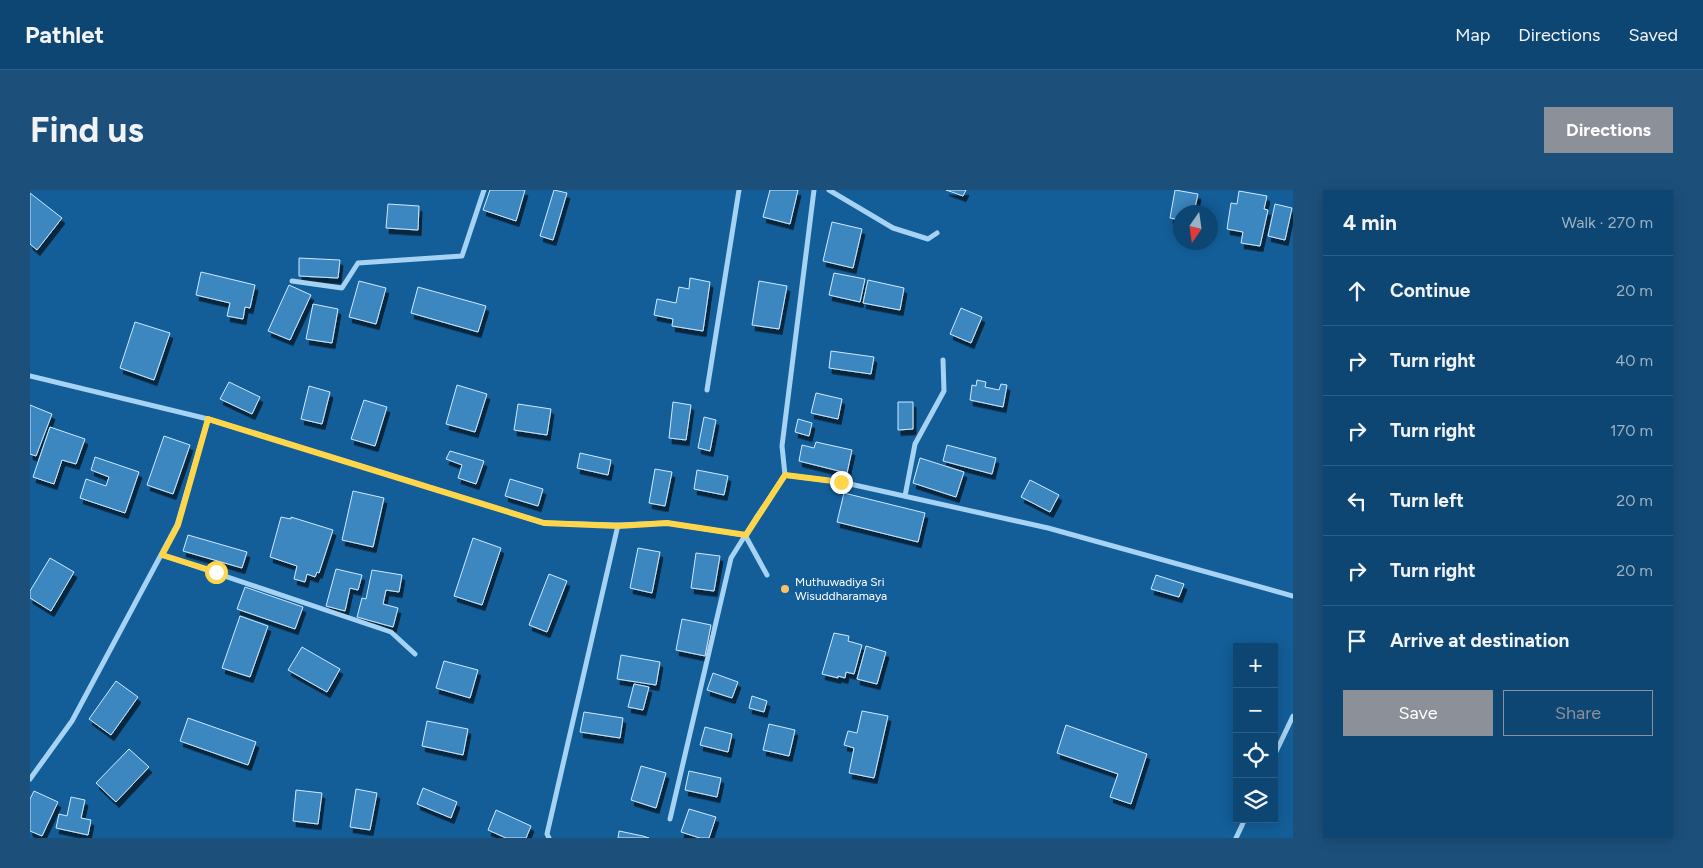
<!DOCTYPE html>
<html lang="en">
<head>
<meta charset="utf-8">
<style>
  :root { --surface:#0e4673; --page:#1c507b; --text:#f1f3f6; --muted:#9bb1c4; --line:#2e5e85; --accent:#8c9099 }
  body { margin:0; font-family:Figtree,sans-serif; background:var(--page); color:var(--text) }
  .controls { position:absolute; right:15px; bottom:15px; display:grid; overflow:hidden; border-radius:0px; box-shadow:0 2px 12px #0003 }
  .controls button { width:45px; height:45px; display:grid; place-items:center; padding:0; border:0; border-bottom:1px solid var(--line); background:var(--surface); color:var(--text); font:25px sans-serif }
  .compass { position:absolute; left:1143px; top:15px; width:45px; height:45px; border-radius:50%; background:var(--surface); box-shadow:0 2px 12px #0003; rotate:193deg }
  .stop { position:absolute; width:15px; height:15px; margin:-11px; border:4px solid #ffd54a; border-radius:50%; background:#fff }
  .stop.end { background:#ffd54a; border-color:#fff; box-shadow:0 1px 5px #0008 }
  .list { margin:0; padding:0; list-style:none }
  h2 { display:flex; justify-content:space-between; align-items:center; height:65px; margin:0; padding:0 20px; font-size:21px }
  h2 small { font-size:16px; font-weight:400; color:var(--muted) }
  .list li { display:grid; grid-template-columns:32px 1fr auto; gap:15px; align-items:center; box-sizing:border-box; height:70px; padding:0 20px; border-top:1px solid var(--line) }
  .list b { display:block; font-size:19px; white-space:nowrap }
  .list em { font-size:16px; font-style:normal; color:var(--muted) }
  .actions { display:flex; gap:10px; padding:15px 20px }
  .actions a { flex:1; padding:11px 0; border:1px solid var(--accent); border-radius:0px; text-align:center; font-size:18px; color:var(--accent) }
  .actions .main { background:var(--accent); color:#fff }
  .icon { flex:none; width:28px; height:28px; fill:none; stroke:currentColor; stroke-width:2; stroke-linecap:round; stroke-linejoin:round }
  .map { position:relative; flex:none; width:1263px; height:648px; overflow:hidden; border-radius:0px }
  header { display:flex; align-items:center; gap:30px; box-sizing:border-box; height:70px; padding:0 25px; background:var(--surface); border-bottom:1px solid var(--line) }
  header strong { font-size:24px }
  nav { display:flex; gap:28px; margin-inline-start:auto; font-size:18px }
  .intro { display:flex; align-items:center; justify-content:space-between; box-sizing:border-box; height:120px; padding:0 30px }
  h1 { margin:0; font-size:35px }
  .button { padding:12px 22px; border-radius:0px; background:var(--accent); color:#fff; font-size:18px; font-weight:700 }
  main { display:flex; gap:30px; padding:0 30px }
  aside { flex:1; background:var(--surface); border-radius:0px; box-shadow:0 2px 12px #0003 }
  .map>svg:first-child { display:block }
  .building { fill:#3c87c1; stroke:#cee9fd; filter:url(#shadow) }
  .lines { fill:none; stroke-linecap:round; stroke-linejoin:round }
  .minor { stroke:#a6d2f3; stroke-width:5 }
  .route { stroke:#ffd54a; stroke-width:6 }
  .poi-dot { fill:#ffc168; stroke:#135e99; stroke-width:2 }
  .labels { text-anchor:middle; stroke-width:4; stroke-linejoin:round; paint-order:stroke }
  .poi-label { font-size:12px; fill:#fff; stroke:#135e99; text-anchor:start }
</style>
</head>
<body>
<header>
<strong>Pathlet</strong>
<nav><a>Map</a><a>Directions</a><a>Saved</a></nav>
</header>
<div class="intro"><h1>Find us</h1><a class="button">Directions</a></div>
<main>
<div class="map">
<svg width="1263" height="648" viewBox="0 0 1263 648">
  <defs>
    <filter id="shadow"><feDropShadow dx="3" dy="5.5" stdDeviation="0" flood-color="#0009"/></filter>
  </defs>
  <rect width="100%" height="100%" fill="#135e99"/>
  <!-- building -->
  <g class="building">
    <polygon points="460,0 495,0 486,31 453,20"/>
    <polygon points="524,0 537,3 523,50 510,46"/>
    <polygon points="740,0 768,0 760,34 733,27"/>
    <polygon points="916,0 936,0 933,6"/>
    <polygon points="1145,0 1168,4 1164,22 1150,22 1150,30 1140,28"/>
    <polygon points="1209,1 1237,6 1234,19 1238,20 1230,56 1211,53 1213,42 1197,39 1201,13 1207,14"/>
    <polygon points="0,3 32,28 7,60 0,54"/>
    <polygon points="358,14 389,16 388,40 356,38"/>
    <polygon points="1245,14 1262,18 1255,50 1238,46"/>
    <polygon points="802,32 832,39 823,78 793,71"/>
    <polygon points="269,68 310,70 308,88 269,86"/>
    <polygon points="171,82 225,95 220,118 215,117 213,129 197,126 200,113 166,105"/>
    <polygon points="804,83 835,89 830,112 799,105"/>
    <polygon points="660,88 680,92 673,141 642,136 643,129 624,125 627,109 646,113 649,97 659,99"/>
    <polygon points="838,90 874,98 870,120 833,113"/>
    <polygon points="329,91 356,98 346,134 319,127"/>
    <polygon points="729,91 757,96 749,139 722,135"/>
    <polygon points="259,95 281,105 260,150 238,141"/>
    <polygon points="388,97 456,116 448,142 381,123"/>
    <polygon points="283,114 308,119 302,153 276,149"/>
    <polygon points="931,118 952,127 941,153 920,144"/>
    <polygon points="105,132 140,143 124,190 90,178"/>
    <polygon points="801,161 844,167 841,184 799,178"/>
    <polygon points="947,190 956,192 955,197 969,200 971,194 977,195 973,217 940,210 942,195 946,196"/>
    <polygon points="199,192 230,207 222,224 190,209"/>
    <polygon points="427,195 457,204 445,242 416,234"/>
    <polygon points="279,196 300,202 292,234 271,229"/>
    <polygon points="786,203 812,209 808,229 781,223"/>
    <polygon points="334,210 357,217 345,256 321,249"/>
    <polygon points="643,212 661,215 656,250 639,248"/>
    <polygon points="868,212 883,212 883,239 868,240"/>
    <polygon points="488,214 521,219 517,245 484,240"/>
    <polygon points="0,215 22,224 6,266 0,264"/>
    <polygon points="674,227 686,230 680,261 668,258"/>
    <polygon points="768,229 782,233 779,246 765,242"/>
    <polygon points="20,237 55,249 46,274 32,270 24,294 3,287"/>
    <polygon points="134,246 160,255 143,304 117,295"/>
    <polygon points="786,252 822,260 817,283 769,271 772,255 784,258"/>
    <polygon points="917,255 966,268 962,284 913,271"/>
    <polygon points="420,261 454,271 446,294 428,288 432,275 416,269"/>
    <polygon points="550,263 581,270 578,285 547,278"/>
    <polygon points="65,267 109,282 95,323 50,308 56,289 76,296 79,287 61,280"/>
    <polygon points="890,268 934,282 926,307 883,293"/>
    <polygon points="625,279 642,282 635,316 619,313"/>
    <polygon points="667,280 698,286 694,305 664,299"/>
    <polygon points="480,289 513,299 508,316 475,306"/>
    <polygon points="1000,290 1029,305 1020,322 991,307"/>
    <polygon points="323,301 354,308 343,357 312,350"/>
    <polygon points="814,303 895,323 888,352 807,332"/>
    <polygon points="251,327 261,329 261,327 303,340 289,383 287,382 285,387 277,384 275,392 264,389 267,376 240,367"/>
    <polygon points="158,345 217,362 212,378 153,361"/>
    <polygon points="443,348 471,358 452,415 424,406"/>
    <polygon points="608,358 630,362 622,403 600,398"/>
    <polygon points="666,363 690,366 684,401 661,398"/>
    <polygon points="20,368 44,382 21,421 0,408 0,401"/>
    <polygon points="306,379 332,385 328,400 320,398 315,421 296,416"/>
    <polygon points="342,380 372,385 369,402 356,400 353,414 368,418 363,437 327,427 332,408 336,409"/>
    <polygon points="519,384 537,391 517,442 499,435"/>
    <polygon points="1126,385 1154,394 1149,407 1121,399"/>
    <polygon points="215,397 273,417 265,439 207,419"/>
    <polygon points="210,426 238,436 220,487 192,478"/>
    <polygon points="652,429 681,435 675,466 646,460"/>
    <polygon points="804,443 819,446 818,451 832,455 824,484 816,482 815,488 808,486 808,488 792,484"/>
    <polygon points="836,456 856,462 847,494 827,489"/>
    <polygon points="272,457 310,479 297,502 258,480"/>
    <polygon points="591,465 630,472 626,495 587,489"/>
    <polygon points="414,471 448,480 440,508 406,498"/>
    <polygon points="683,483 708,492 702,508 677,500"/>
    <polygon points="86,491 108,507 81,545 59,529"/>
    <polygon points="604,494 619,497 613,520 598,517"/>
    <polygon points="722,506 737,511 734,522 719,518"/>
    <polygon points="832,521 858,526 844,588 819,583 824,558 814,555 818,541 827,543"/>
    <polygon points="554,522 593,528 590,548 550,542"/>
    <polygon points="158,528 226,552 218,575 150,551"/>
    <polygon points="397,531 438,539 433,565 392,556"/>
    <polygon points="739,534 765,540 759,566 733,560"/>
    <polygon points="1036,535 1117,564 1101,614 1080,607 1088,584 1027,563"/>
    <polygon points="675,537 702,544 698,562 670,555"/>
    <polygon points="99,559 119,577 86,612 66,593"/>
    <polygon points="611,576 636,583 626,618 601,610"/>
    <polygon points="659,581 691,588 687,607 655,600"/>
    <polygon points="393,598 427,612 421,628 387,614"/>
    <polygon points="326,599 347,603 340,640 320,637"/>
    <polygon points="266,600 292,603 288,634 263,631"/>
    <polygon points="4,601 28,612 12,646 0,641 0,609"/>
    <polygon points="41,607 55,610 51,628 61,630 58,645 26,638 29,624 37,626"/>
    <polygon points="659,619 686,627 679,648 670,648 651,642"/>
    <polygon points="466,620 501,636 496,648 476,648 458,640"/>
    <polygon points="589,641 613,646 619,648 588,648"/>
  </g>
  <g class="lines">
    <!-- minor -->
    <g class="minor">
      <polyline points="799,0 863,38 898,49 907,43"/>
      <polyline points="262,91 312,98 328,73 432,66 454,0"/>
      <polyline points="0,186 178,229 514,333 588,335 637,333 715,345 737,385"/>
      <polyline points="677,200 709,0"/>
      <polyline points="755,285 811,292 1018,338 1263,406"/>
      <polyline points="875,306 885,254 914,201 913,170"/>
      <polyline points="132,365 361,442 385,464"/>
      <polyline points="1244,566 1263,526"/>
      <polyline points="0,589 42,531 147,335 178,229"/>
      <polyline points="640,629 701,368 726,328 755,285 752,256 784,0"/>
      <polyline points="519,648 517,644 588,335"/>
      <polyline points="1206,648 1215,629"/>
    </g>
  </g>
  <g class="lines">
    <!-- route -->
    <polyline class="route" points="186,382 132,365 148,335 178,229 514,333 588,336 637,333 716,345 755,285 811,292"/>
  </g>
  <!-- markers -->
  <circle class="poi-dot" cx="755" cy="399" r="5"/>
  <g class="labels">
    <!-- poi labels -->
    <g class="poi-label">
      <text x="765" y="396">Muthuwadiya Sri<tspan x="765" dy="14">Wisuddharamaya</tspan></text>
    </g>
  </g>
</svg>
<div class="controls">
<button>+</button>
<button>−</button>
<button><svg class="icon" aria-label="locate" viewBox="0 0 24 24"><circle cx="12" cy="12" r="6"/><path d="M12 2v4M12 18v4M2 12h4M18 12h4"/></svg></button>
<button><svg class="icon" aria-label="layers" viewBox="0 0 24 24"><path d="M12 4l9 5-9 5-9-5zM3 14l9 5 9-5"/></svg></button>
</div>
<svg class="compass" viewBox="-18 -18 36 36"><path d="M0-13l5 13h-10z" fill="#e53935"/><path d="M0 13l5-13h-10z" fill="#9bb1c4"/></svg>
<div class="stop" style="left:186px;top:382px"></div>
<div class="stop end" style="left:811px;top:292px"></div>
</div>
<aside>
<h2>4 min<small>Walk · 270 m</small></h2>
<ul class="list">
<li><svg class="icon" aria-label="ahead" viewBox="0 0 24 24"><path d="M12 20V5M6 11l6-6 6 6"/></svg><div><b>Continue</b></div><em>20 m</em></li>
<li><svg class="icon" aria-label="right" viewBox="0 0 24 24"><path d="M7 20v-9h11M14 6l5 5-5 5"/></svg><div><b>Turn right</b></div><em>40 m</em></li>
<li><svg class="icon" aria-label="right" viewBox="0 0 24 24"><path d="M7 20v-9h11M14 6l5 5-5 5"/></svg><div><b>Turn right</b></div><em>170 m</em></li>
<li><svg class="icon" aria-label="left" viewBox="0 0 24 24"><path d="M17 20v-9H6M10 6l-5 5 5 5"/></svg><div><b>Turn left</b></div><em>20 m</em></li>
<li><svg class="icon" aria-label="right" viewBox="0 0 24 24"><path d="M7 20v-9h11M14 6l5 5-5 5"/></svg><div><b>Turn right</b></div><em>20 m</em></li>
<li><svg class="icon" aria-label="arrive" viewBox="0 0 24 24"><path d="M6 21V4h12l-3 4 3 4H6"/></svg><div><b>Arrive at destination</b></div></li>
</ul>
<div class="actions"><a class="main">Save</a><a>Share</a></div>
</aside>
</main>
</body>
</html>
